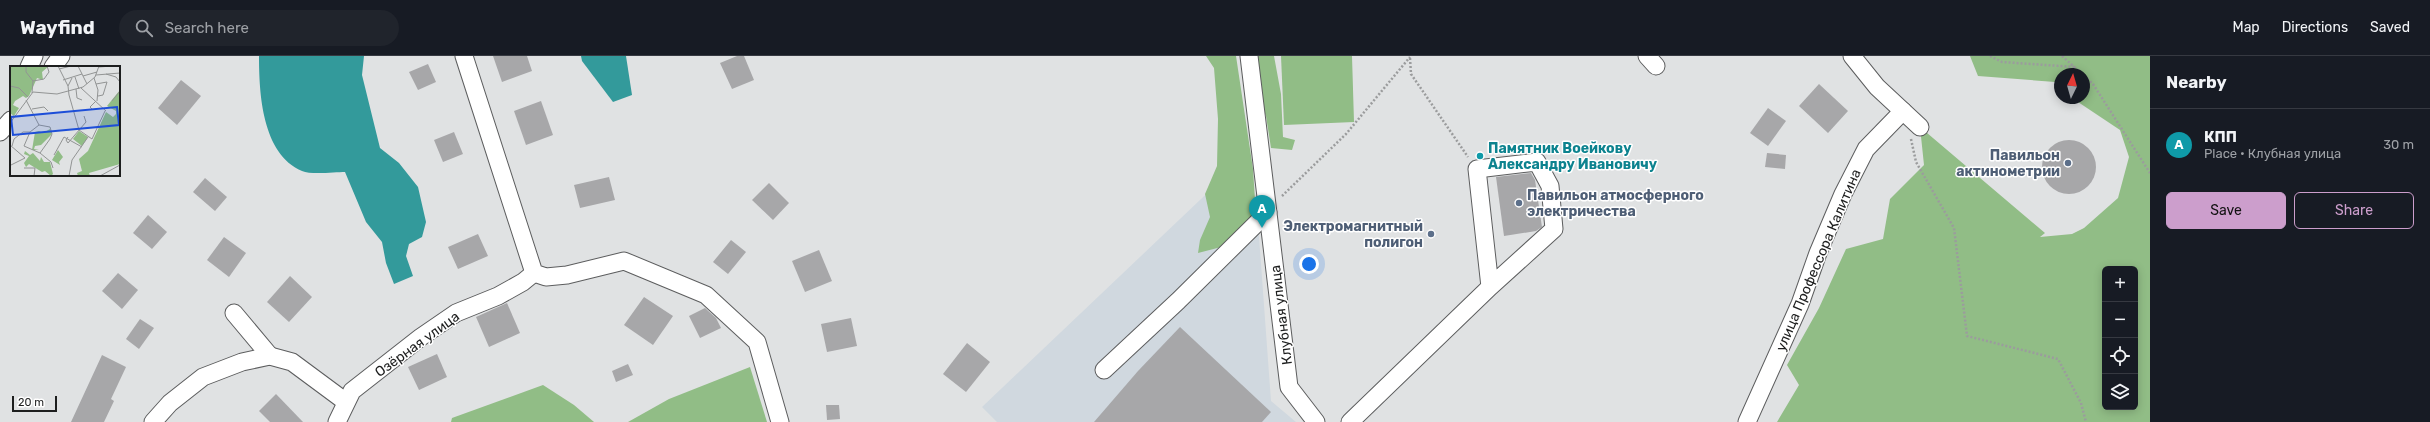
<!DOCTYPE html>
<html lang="en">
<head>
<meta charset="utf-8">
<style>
  :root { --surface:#171b24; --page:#20242c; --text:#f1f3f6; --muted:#9ea1a6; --line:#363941; --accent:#cc9ecc }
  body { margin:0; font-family:Rubik,sans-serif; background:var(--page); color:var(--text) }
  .controls { position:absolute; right:12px; bottom:12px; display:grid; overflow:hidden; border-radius:6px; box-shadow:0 2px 10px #0003 }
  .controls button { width:36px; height:36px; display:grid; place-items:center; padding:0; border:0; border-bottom:1px solid var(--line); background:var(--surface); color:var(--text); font:20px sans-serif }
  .compass { position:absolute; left:2054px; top:12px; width:36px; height:36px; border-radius:50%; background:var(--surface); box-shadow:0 2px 10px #0003; rotate:5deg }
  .scale { position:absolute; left:12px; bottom:10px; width:45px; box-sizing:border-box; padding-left:4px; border:2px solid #1d1e1e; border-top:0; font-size:11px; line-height:14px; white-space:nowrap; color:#1d1e1e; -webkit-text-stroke:3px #fff; paint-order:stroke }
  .you { position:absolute; left:1309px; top:208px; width:14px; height:14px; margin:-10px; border:3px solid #fff; border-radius:50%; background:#1a73e8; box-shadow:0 0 0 6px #1a73e833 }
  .badge { display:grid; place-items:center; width:26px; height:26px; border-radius:50%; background:var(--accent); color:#fff; font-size:13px; font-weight:700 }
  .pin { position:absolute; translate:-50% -33px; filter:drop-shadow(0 1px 2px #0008) }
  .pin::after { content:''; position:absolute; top:21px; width:14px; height:12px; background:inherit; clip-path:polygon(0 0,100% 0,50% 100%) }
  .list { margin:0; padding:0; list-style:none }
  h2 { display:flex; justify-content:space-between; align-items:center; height:52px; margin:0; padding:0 16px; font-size:17px }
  h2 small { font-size:13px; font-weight:400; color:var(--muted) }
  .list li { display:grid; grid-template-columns:26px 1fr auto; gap:12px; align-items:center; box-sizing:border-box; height:72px; padding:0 16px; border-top:1px solid var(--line) }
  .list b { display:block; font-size:15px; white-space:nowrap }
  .list p { margin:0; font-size:13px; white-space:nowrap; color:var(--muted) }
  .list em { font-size:13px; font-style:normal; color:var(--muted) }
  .actions { display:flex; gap:8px; padding:12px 16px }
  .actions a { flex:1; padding:9px 0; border:1px solid var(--accent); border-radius:6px; text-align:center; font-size:14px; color:var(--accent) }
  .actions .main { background:var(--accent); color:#111 }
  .icon { flex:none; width:22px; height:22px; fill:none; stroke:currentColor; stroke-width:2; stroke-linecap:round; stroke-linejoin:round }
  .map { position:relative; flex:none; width:2150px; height:366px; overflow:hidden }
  header { display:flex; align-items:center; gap:24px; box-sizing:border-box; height:56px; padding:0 20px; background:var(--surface); border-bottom:1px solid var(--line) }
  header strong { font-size:19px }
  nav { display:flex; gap:22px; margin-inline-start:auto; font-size:14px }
  .search { width:280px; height:36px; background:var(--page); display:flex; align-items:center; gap:10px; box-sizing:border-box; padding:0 14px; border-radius:22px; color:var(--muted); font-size:15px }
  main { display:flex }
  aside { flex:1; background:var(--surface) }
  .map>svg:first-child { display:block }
  .built { fill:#d0d8df }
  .green { fill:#91bd86; fill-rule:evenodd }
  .water { fill:#339a9b }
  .building { fill:#a7a7a9 }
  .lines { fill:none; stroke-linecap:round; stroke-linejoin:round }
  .minor-casing { stroke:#5c5d5e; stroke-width:19 }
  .path { stroke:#9b9c9d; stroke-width:2.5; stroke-dasharray:2 2; stroke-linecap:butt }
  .minor { stroke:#fff; stroke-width:17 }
  .culture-dot { fill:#0f9aa8; stroke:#fff; stroke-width:1.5 }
  .service-dot { fill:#5c6f8a; stroke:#fff; stroke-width:1.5 }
  .labels { text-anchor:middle; stroke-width:3; stroke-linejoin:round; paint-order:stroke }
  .culture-label { font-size:14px; font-weight:bold; fill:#0d838f; stroke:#fff; text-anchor:start }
  .service-label { font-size:14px; font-weight:bold; fill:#4e5e75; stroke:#fff; text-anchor:end }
  .street-label { font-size:14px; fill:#1d1e1e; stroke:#fff }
  .inset-road { fill:none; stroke:#929494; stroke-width:1 }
  .view { fill:#1d4ed8; fill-opacity:0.15; stroke:#1d4ed8; stroke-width:2 }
  .inset-edge { fill:none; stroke:#1d1e1e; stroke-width:2 }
</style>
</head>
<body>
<header>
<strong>Wayfind</strong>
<div class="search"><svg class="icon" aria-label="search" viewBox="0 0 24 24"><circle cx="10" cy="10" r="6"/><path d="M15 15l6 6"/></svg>Search here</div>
<nav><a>Map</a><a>Directions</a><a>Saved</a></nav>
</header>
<main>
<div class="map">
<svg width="2150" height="366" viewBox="0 0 2150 366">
  <rect width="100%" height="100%" fill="#e0e2e3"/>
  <!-- built -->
  <polygon class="built" points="1240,106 1258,167 1271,345 1296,366 997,366 982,351"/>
  <!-- green -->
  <g class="green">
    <polygon points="1206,0 1236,0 1253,113 1256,159 1225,190 1198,197 1200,184 1210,161 1205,138 1217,110 1218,63 1214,12"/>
    <polygon points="1256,0 1274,0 1281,38 1283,81 1295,84 1292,94 1271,92 1266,60 1259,45"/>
    <polygon points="1281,0 1352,0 1354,66 1284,69"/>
    <path d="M 1970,0 L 2150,0 L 2150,366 L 1777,366 L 1799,329 L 1787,309 L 1819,252 L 1846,193 L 1883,183 L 1890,143 L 1924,109 L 1920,71 L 2045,177 L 2040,181 L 2072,178 L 2084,172 L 2118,142 L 2129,101 L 2120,74 L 2072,42 L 2084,42 L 2084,18 L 2060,18 L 2060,31 L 2055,26 L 1978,20 ZM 2105,213 L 2135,213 L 2135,351 L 2105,351 Z"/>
    <polygon points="750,311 767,366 628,366 669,343"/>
    <polygon points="543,329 574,349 594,366 451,366 452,362"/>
  </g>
  <!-- water -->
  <g class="water">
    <path d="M 259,0 L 364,0 L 362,19 L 380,92 L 399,107 L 418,131 L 426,166 L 422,181 L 409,188 L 406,200 L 413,220 L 394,228 L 386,207 L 382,186 L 366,166 L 345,116 C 335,116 311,119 302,115 C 262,98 259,37 259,0 Z"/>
    <polygon points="581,0 626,0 632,39 613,46 582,5"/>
  </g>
  <!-- building -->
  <g class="building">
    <polygon points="493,0 527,0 532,15 502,26"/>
    <polygon points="737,0 744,0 754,24 732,33 720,7"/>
    <polygon points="428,8 436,26 418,34 409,16"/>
    <polygon points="181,24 201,40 177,69 158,52"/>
    <polygon points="1819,28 1848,55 1828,77 1799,50"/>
    <polygon points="541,45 553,79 526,89 514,55"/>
    <polygon points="1768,52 1786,65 1768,90 1750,77"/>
    <polygon points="454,76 463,98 443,106 434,84"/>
    <circle cx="2069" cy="111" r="27"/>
    <polygon points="1767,97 1786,99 1785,113 1765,111"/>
    <polygon points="1531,117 1535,124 1542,171 1536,175 1504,180 1496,121"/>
    <polygon points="609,121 615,144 580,152 574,129"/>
    <polygon points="205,122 227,141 215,155 193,136"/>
    <polygon points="769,127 789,147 773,164 752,144"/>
    <polygon points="148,159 167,176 152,193 133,177"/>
    <polygon points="478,178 488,200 458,213 448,191"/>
    <polygon points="224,181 246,197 229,221 207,204"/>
    <polygon points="731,184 746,196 728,218 713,206"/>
    <polygon points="819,194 832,225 805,236 792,205"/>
    <polygon points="118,217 138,234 122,253 102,235"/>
    <polygon points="290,220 312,241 289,266 267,246"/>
    <polygon points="644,241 673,260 653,289 624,269"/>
    <polygon points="507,247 520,277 489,291 476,261"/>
    <polygon points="705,252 716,262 721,272 700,282 689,260"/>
    <polygon points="851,262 857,290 827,296 821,268"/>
    <polygon points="140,263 154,272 139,293 126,283"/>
    <polygon points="1180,271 1271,356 1262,366 1094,366 1138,315"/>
    <polygon points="967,287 990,306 966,336 943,318"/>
    <polygon points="437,298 447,321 419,334 408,311"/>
    <polygon points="102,299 126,311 111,343 114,345 104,366 71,366"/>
    <polygon points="628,308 633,319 616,326 612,315"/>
    <polygon points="276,338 303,366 270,366 259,355"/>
    <polygon points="826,349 839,349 840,363 827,364"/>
  </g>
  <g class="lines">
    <defs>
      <g id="minor">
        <polyline points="464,0 534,217 546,221 567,219 624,205 706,239 757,286 780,366"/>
        <polyline points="1249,0 1289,331 1316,366"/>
        <polyline points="1647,0 1656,10"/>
        <polyline points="1852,0 1877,31 1920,71"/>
        <polyline points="29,11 34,0"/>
        <polyline points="53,11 61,0"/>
        <polyline points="0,76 11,64"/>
        <polyline points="234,257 270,300"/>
        <polyline points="1104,314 1178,245 1268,156"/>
        <polyline points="153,366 170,347 203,321 242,306 270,300 292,306 346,346"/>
        <polyline points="337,366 352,335 421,281 456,257 498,240 523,226 534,217"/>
        <polyline points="1350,366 1490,231 1477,113 1537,106 1550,130 1554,173 1490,231"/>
        <polyline points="1747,366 1800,248 1818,197 1843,138 1866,93 1903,55"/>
      </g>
    </defs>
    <!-- minor casing -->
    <use href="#minor" class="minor-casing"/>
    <!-- path -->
    <g class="path">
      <polyline points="1990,0 2002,6 2075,11"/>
      <polyline points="2062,0 2082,18"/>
      <polyline points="1410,2 1411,18 1468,101"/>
      <polyline points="2084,20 2093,28 2150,117"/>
      <polyline points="1911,83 1916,106 1954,172 1967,280 2058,303 2081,347 2086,366"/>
      <polyline points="1282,140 1346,78 1410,1"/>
    </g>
    <!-- minor -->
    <use href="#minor" class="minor"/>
  </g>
  <!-- markers -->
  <circle class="culture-dot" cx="1480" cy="100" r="4"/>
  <g class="service-dot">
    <circle cx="2068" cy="107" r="4"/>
    <circle cx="1519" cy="147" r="4"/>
    <circle cx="1431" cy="178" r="4"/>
  </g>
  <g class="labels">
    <!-- culture labels -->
    <g class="culture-label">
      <text x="1488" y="97">Памятник Воейкову<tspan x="1488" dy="16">Александру Ивановичу</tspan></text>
    </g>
    <!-- service labels -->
    <g class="service-label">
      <text x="2060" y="104">Павильон<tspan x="2060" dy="16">актинометрии</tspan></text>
      <text x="1527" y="144" text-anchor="start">Павильон атмосферного<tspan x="1527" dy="16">электричества</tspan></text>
      <text x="1423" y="175">Электромагнитный<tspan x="1423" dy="16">полигон</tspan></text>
    </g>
    <!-- street labels -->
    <g class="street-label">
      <text transform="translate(1818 204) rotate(-67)" y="5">улица Профессора Калитина</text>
      <text transform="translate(1281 259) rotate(-97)" y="5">Клубная улица</text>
      <text transform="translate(417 288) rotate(-36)" y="5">Озёрная улица</text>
    </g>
  </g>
  <!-- overview -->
  <g transform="translate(10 10)">
    <rect width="110" height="110" fill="#e0e2e3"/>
    <path d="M 0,0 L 39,0 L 32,6 L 33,14 L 27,12 L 19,30 L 16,32 L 13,30 L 5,35 L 3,39 L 9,42 L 4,50 L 0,47 ZM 110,24 L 110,98 L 79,107 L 80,110 L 68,110 L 67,107 L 72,105 L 69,93 L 78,85 L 96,46 L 103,51 L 106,48 L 106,45 L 97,40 ZM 40,63 L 42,68 L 31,79 L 25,80 L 24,83 L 29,84 L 22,84 L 25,66 L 29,65 L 33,67 ZM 69,65 L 78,71 L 72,80 L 63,73 ZM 48,84 L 53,91 L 49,96 L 50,99 L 42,94 ZM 15,85 L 20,89 L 23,87 L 30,95 L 31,91 L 34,96 L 40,96 L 43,108 L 41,110 L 35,105 L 32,106 L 19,98 L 16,101 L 14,97 L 19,90 L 14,88 Z" fill="#91bd86"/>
    <path class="inset-road" d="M 16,0 L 16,6 L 23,15 L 22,27M 48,0 L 58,20M 68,0 L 77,18M 89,1 L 102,0M 49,3 L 61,0M 96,8 L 106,11 L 110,16M 86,9 L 110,7M 73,10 L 87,6M 65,11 L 69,23M 62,12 L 58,20 L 59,29 L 69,64 L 82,73 L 95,45M 84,12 L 88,24 L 87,35M 53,14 L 72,8M 23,15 L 34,13 L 39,6 L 37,0M 86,18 L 97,16 L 93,29 L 88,30M 0,20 L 9,22 L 18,31M 71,22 L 96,45M 66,23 L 67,32 L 72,34M 16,34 L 29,59 L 40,61 L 42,68 L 40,73 L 30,87 L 41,96 L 43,102M 102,35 L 110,25M 22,43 L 34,41 L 38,45M 83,44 L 80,41 L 86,35M 0,57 L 23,26 L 47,28 L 73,21 L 85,11 L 89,0M 29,59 L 20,66 L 14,80 L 30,87M 58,71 L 56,74 L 58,77 L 76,56 L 74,50M 0,79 L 15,92 L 1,99M 2,80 L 4,73 L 13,66 L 20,66M 44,89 L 54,71 L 72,81M 14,102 L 25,102 L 24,110M 59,110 L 62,94 L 78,71M 90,110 L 110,99"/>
    <path class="view" d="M 107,41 L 109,59 L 3,69 L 1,51 Z"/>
    <rect width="110" height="110" class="inset-edge"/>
  </g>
</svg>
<div class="controls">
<button>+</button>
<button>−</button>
<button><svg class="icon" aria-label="locate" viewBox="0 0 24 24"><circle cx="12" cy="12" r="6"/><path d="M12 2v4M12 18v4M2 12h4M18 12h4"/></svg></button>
<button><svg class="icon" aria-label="layers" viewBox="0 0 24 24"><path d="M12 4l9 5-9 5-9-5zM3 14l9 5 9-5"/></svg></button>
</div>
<svg class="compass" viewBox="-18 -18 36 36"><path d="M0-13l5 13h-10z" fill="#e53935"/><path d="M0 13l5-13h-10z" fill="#9ea1a6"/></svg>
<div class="scale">20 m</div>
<div class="you"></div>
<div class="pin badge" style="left:1262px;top:172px;background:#0f9aa8">A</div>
</div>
<aside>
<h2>Nearby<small></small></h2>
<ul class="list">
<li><span class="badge" style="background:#0f9aa8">A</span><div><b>КПП</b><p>Place · Клубная улица</p></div><em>30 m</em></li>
</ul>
<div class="actions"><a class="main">Save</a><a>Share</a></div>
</aside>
</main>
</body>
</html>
